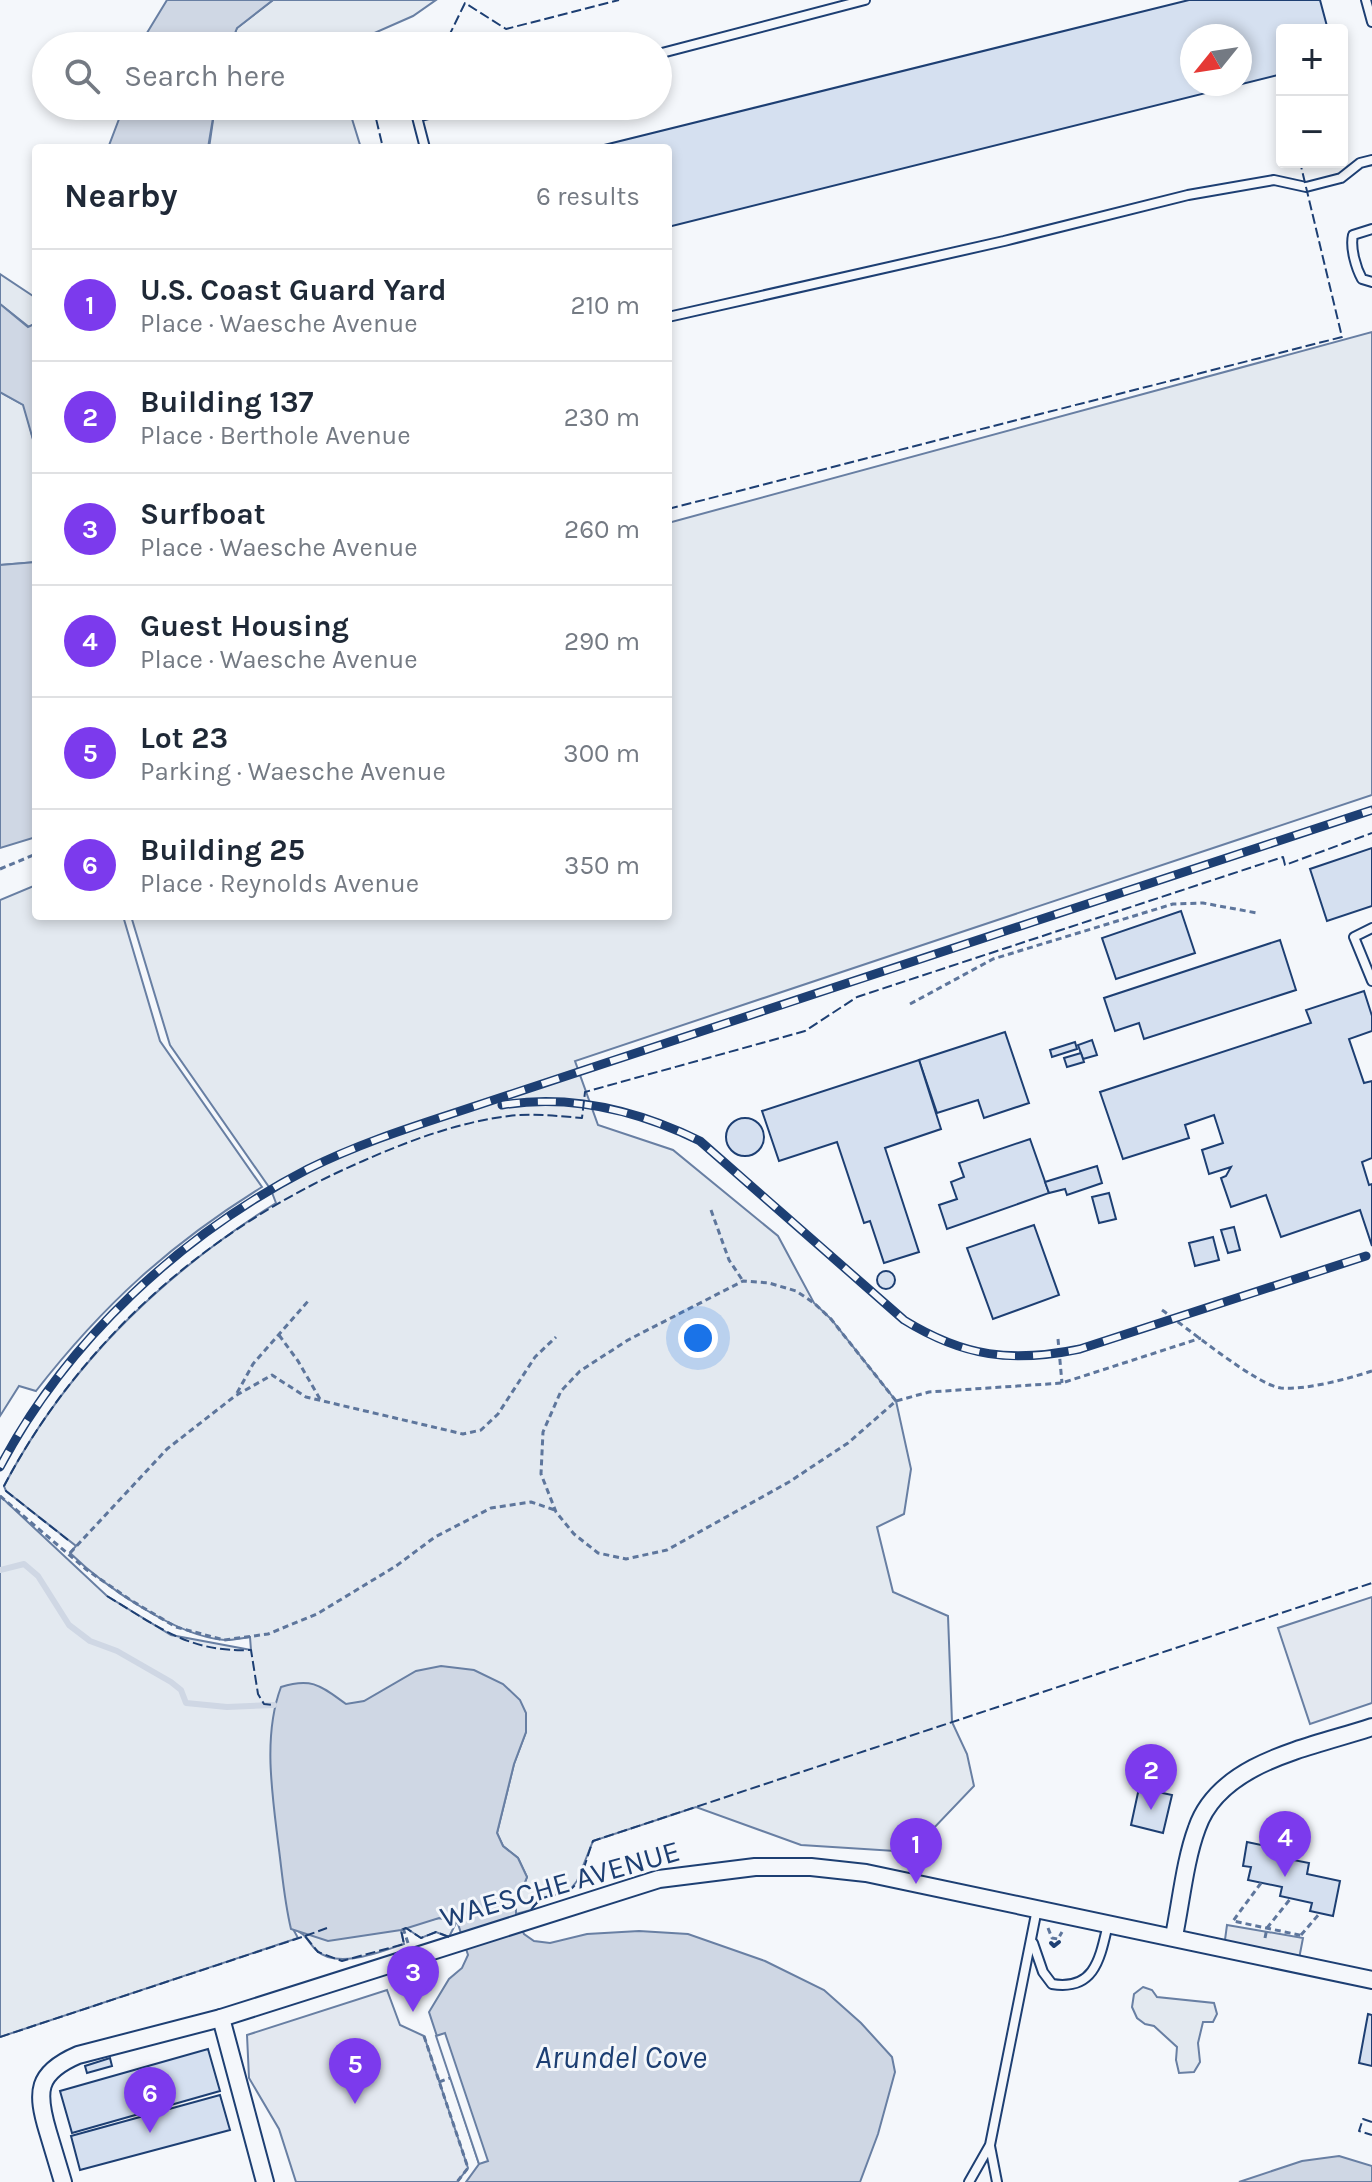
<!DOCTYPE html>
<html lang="en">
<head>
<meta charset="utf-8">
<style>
  :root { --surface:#fff; --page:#f6f6f7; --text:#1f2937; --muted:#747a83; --line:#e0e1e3; --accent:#7c3aed }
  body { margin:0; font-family:Karla,sans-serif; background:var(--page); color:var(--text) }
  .controls { position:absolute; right:24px; top:24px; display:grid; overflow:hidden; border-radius:8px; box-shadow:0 4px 12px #0003 }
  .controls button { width:72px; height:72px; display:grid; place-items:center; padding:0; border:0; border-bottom:2px solid var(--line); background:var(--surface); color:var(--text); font:40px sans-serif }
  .compass { position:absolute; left:1180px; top:24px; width:72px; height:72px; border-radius:50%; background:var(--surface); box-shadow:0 4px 12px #0003; rotate:240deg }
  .you { position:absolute; left:698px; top:1338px; width:28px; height:28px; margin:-20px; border:6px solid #fff; border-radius:50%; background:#1a73e8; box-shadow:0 0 0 12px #1a73e833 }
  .badge { display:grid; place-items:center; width:52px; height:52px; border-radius:50%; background:var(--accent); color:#fff; font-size:26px; font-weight:700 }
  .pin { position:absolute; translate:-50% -66px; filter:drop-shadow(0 2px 4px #0008) }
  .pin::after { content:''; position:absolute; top:42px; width:28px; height:24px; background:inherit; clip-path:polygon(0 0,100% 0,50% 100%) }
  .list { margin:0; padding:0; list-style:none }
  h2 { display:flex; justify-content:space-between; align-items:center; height:104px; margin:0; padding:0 32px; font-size:34px }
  h2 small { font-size:26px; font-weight:400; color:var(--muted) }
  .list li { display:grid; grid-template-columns:52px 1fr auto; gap:24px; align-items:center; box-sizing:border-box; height:112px; padding:0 32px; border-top:2px solid var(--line) }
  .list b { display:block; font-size:30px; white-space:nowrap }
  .list p { margin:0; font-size:26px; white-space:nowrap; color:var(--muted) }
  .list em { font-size:26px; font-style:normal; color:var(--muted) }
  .icon { flex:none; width:44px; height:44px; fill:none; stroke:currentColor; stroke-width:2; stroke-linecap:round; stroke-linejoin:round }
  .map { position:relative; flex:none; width:1372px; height:2182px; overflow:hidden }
  .search { position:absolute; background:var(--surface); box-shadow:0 4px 12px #0003; left:32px; top:32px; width:640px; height:88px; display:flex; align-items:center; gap:20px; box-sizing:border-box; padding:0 28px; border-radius:44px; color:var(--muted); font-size:30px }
  .panel { position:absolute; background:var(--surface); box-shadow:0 4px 12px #0003; left:32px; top:144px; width:640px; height:776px; border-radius:8px }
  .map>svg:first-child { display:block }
  .green { fill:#e3e9f0; stroke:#687fa3; stroke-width:2 }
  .parking { fill:#e3e8f0; stroke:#687fa3; stroke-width:2 }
  .water { fill:#cfd7e4; stroke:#687fa3; stroke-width:2 }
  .pier { fill:#f4f7fb; stroke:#687fa3; stroke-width:2 }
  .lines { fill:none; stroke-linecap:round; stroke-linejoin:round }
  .stream { stroke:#cfd7e4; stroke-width:6 }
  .building { fill:#d5e0f0; stroke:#1d3f73; stroke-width:2; fill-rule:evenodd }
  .service-casing { stroke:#1d3f73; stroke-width:12 }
  .minor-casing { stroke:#1d3f73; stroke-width:20 }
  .path { stroke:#5e769c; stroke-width:3; stroke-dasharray:6 4; stroke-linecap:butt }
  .service { stroke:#f4f7fb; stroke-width:8 }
  .minor { stroke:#f4f7fb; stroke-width:16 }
  .rail-casing { stroke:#1d3f73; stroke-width:9 }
  .rail { stroke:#f4f7fb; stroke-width:6; stroke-dasharray:18; stroke-linecap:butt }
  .fence { stroke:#1d3f73; stroke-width:2; stroke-dasharray:10 4; stroke-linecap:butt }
  .wall { stroke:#1d3f73; stroke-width:4 }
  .labels { text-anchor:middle; stroke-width:6; stroke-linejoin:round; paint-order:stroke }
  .street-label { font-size:30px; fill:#1d3f73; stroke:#f4f7fb }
  .water-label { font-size:32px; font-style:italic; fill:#1d3f73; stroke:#f4f7fb }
</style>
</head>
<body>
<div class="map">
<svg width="1372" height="2182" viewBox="0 0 1372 2182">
  <rect width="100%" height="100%" fill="#f4f7fb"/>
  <!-- green -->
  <g class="green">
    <polygon points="273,0 436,0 413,16 356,41 351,46 230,46 237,28"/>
    <polygon points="215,106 348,106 361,148 209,148"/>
    <polygon points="0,274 36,298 36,323 29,327 0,304"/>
    <path d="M 1372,332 L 1372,795 L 575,1061 L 598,1125 L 673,1150 L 778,1236 L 814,1303 L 831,1319 L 896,1401 L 911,1469 L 904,1514 L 877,1527 L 893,1592 L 948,1616 L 952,1722 L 967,1754 L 974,1786 L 911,1852 L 801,1845 L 696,1807 L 593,1841 L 577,1881 L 569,1891 L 539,1899 L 531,1910 L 516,1914 L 516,1905 L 527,1877 L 518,1858 L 503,1846 L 497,1833 L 514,1764 L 526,1732 L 425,1921 L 439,1918 L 457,1921 L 449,1937 L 436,1932 L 421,1938 L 406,1928 L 401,1930 L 404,1944 C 380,1952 337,1970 316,1950 C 307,1941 306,1933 293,1929 L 298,1938 L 0,2037 L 0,1496 L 107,1596 L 171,1635 L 251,1650 L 250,1637 C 242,1638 233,1640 225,1640 C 177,1637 104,1586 70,1553 L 76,1546 L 6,1491 L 4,1486 C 67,1366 163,1274 276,1203 L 271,1190 L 170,1045 L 131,916 L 668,916 L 668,523 Z"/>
    <polygon points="0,392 24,405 36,450 36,562 0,565"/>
    <path d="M 36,885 L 36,916 L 123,916 L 160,1041 L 262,1187 C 170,1244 103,1305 36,1391 L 19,1386 L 0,1416 L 0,900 Z"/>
    <polygon points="1143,1987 1152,1990 1157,1997 1214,2003 1217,2014 1213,2022 1203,2022 1198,2043 1200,2062 1194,2072 1179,2073 1176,2060 1177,2047 1154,2026 1145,2024 1137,2018 1132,2007 1134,1994"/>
  </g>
  <!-- parking -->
  <g class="parking">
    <polygon points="1372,1597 1372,1703 1310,1724 1278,1628"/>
    <polygon points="1227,1925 1303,1938 1298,1964 1224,1947"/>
    <polygon points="387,1990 400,2025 424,2036 468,2168 457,2182 296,2182 279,2129 249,2078 247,2035"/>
  </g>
  <!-- water -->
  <g class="water">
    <polygon points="167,0 273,0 237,28 230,46 139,46"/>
    <polygon points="124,106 215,106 208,148 108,148"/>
    <polygon points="0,304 28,327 36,323 36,450 23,405 0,392"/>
    <polygon points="36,562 36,837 0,848 0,565"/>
    <path d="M 441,1666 L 474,1670 L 503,1684 L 520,1700 L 526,1713 L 526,1732 L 514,1764 L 497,1833 L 503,1846 L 518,1858 L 527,1877 L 516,1905 L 516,1918 L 524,1934 L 534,1941 L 550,1943 L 587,1934 L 639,1931 L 688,1934 L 765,1961 L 824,1990 L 861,2023 L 892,2057 L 895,2072 L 878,2134 L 860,2182 L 466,2182 L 479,2164 L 429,2012 L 449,1979 L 462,1968 L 468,1955 L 457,1921 L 439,1918 L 401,1930 L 328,1941 L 291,1929 C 284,1900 282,1871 278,1842 C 272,1792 263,1735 281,1687 C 312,1677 321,1686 346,1704 L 364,1701 L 416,1671 Z"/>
    <polygon points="1339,2156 1372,2166 1372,2182 1239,2182 1302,2161"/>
  </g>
  <!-- pier -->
  <polygon class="pier" points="445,2033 488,2161 479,2164 436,2036"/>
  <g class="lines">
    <!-- stream -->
    <polyline class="stream" points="0,1570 24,1564 38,1576 69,1625 90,1641 117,1651 171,1682 181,1690 186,1703 227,1707 274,1705"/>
  </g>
  <!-- building -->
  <g class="building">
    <path d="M 1189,0 L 1320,0 L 1328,30 L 1282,30 L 1282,74 L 668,227 L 668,148 L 592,148 ZM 1192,36 L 1240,36 L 1240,84 L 1192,84 Z"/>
    <polygon points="1372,848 1372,906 1327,921 1310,869"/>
    <polygon points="1181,911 1195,953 1116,979 1102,938"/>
    <polygon points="1280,940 1296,990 1144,1039 1139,1023 1115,1031 1104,998"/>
    <polygon points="1364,991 1372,1016 1372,1031 1349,1039 1364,1083 1372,1081 1372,1158 1362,1162 1369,1185 1372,1184 1372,1246 1360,1210 1281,1237 1266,1195 1231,1207 1221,1178 1226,1176 1231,1167 1209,1174 1202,1150 1223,1143 1214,1115 1185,1125 1189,1138 1123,1159 1100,1092 1311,1023 1306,1010"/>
    <polygon points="1005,1032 1029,1103 984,1118 978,1100 937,1113 919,1060"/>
    <polygon points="1092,1040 1097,1055 1083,1059 1078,1045"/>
    <polygon points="1075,1042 1077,1049 1052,1057 1050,1050"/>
    <polygon points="1081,1053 1084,1062 1067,1067 1064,1058"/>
    <polygon points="919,1060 941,1129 885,1148 919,1252 884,1263 870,1221 864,1223 837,1142 779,1161 762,1111"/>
    <circle cx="745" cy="1137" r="19"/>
    <polygon points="1030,1139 1049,1193 947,1229 939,1205 957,1199 951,1182 964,1177 959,1163"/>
    <polygon points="1097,1166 1102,1183 1067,1195 1065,1189 1049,1193 1045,1182"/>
    <polygon points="1109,1193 1116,1219 1099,1223 1092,1197"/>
    <polygon points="1034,1225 1059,1295 993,1319 967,1248"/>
    <polygon points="1234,1227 1240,1250 1228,1253 1221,1230"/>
    <polygon points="1213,1237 1219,1260 1195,1266 1189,1243"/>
    <circle cx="886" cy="1280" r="9"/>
    <polygon points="1139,1788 1172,1795 1163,1833 1131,1825"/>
    <polygon points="1247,1842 1280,1849 1278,1857 1309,1863 1307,1874 1340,1881 1333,1916 1310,1911 1312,1903 1280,1896 1282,1887 1248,1880 1251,1867 1243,1866"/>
    <polygon points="1368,2014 1372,2015 1372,2066 1359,2063"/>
    <polygon points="208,2049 220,2091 72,2133 60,2091"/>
    <polygon points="110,2058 112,2066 87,2073 85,2066"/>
    <polygon points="220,2095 230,2130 80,2170 71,2136"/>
  </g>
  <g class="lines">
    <defs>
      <g id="service">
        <polyline points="1366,0 1372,22"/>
        <polyline points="658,54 865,0"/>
        <polyline points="425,148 417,117 459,106"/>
        <path d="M 1372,229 L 1353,235 C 1350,248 1356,268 1362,279 L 1372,282"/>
        <polyline points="668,317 1004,241 1188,195 1274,180 1306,187 1341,178 1360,163 1372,160"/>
        <polyline points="1372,928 1354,937 1372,981"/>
        <path d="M 1033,1943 L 1043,1972 L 1052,1984 C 1095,1991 1100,1958 1108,1924"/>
        <polyline points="990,2146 997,2182"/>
        <polyline points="969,2182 990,2145 1037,1909"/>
      </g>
      <g id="minor">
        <path d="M 1174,1936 C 1181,1902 1185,1860 1197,1828 C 1220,1761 1313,1747 1372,1727"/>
        <path d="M 63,2182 C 58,2165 53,2149 48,2132 C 36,2092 36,2073 78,2055 L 221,2018"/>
        <polyline points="265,2182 221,2018 659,1879 755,1867 811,1867 866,1873 1372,1980"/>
      </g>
    </defs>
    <!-- service casing -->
    <use href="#service" class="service-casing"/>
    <!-- minor casing -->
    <use href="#minor" class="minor-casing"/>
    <!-- path -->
    <g class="path">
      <polyline points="0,869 36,854"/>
      <polyline points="910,1004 993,959 1173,904 1203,903 1257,913"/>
      <polyline points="711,1210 729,1260 743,1281"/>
      <path d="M 1162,1310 C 1186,1327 1256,1385 1281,1388 C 1307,1390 1347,1379 1372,1371"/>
      <polyline points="279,1335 298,1361 320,1399"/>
      <polyline points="1058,1339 1062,1383"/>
      <polyline points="237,1393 253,1364 309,1300"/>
      <polyline points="896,1401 831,1319 814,1303 796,1291 769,1283 743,1281 628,1340 580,1371 561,1391 543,1432 541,1474 556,1512 574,1534 598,1553 626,1559 667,1550 789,1482 848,1443 896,1401 929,1392 1062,1383 1201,1338"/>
      <polyline points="0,1496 87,1570 132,1601 176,1627 224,1640 268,1634 317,1614 396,1566 435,1537 491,1508 531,1502 555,1510"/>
      <polyline points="70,1553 167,1449 235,1396 272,1375 306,1397 463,1434 481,1430 498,1414 535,1357 556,1337"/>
      <polyline points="1261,1883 1233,1921 1304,1936"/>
      <polyline points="403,1928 408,1943"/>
      <polyline points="1048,1928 1052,1938 1058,1939 1062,1932"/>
      <polyline points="1301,1935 1320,1913"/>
      <polyline points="1265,1938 1267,1928 1291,1898"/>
      <polyline points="424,2036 468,2168 457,2182"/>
      <polyline points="439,2082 450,2078"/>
    </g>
    <!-- service -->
    <use href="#service" class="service"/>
    <!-- minor -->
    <use href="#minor" class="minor"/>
    <defs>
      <g id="rail">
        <path d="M 502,1105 C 570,1094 639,1111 700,1141 L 904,1320 C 964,1357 1012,1363 1080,1349 L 1366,1256"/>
        <path d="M 0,1467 C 67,1340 182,1234 308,1169 C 354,1146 402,1130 451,1114 L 1372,810"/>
      </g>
    </defs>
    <!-- rail casing -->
    <use href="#rail" class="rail-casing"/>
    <!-- rail -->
    <use href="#rail" class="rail"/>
    <!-- fence -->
    <g class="fence">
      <polyline points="439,46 445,44 465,3 506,29 619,0"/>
      <polyline points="1279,75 1282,89"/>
      <polyline points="373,106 383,148"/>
      <polyline points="668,509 1342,337 1300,162"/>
      <path d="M 68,1540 L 6,1491 L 4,1486 C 82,1338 211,1226 363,1161 C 408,1141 459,1122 509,1116 C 533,1113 557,1116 582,1118 L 585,1092 L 805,1031 L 857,997 L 1283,857 L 1285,865 L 1372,833"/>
      <path d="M 107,1596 C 157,1626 189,1653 251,1650 L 258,1694 L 264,1704 L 274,1705"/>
      <path d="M 531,1910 C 546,1888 556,1901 571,1889 C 583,1880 587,1855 593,1841 L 1372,1583"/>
      <polyline points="305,1936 327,1928"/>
      <polyline points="0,2037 305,1936 318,1952 342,1961 404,1944 401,1930 406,1928 421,1938 436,1932 449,1937"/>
      <polyline points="1372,2122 1363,2119 1359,2131 1372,2135"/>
    </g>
    <!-- wall -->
    <polyline class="wall" points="1051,1943 1054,1946 1059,1942"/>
  </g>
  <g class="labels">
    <!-- street labels -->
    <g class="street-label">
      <text transform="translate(560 1884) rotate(-16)" y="10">WAESCHE AVENUE</text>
    </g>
    <!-- water labels -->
    <g class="water-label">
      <text x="621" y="2068">Arundel Cove</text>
    </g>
  </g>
</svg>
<div class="controls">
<button>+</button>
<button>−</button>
</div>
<svg class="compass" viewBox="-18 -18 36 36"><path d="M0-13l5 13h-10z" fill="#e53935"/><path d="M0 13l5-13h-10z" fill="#747a83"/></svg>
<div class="you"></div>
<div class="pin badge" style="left:916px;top:1884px">1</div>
<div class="pin badge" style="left:1151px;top:1810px">2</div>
<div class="pin badge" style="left:413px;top:2012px">3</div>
<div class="pin badge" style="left:1285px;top:1877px">4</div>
<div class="pin badge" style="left:355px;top:2104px">5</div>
<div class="pin badge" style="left:150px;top:2133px">6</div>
<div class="search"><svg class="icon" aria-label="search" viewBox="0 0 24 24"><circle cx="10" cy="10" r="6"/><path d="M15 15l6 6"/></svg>Search here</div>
<section class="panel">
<h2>Nearby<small>6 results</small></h2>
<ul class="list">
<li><span class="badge">1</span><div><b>U.S. Coast Guard Yard</b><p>Place · Waesche Avenue</p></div><em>210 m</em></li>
<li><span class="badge">2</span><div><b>Building 137</b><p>Place · Berthole Avenue</p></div><em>230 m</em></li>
<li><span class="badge">3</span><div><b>Surfboat</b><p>Place · Waesche Avenue</p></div><em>260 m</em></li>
<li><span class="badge">4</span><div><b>Guest Housing</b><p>Place · Waesche Avenue</p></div><em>290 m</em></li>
<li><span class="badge">5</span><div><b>Lot 23</b><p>Parking · Waesche Avenue</p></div><em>300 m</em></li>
<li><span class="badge">6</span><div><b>Building 25</b><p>Place · Reynolds Avenue</p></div><em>350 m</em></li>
</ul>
</section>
</div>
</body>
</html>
